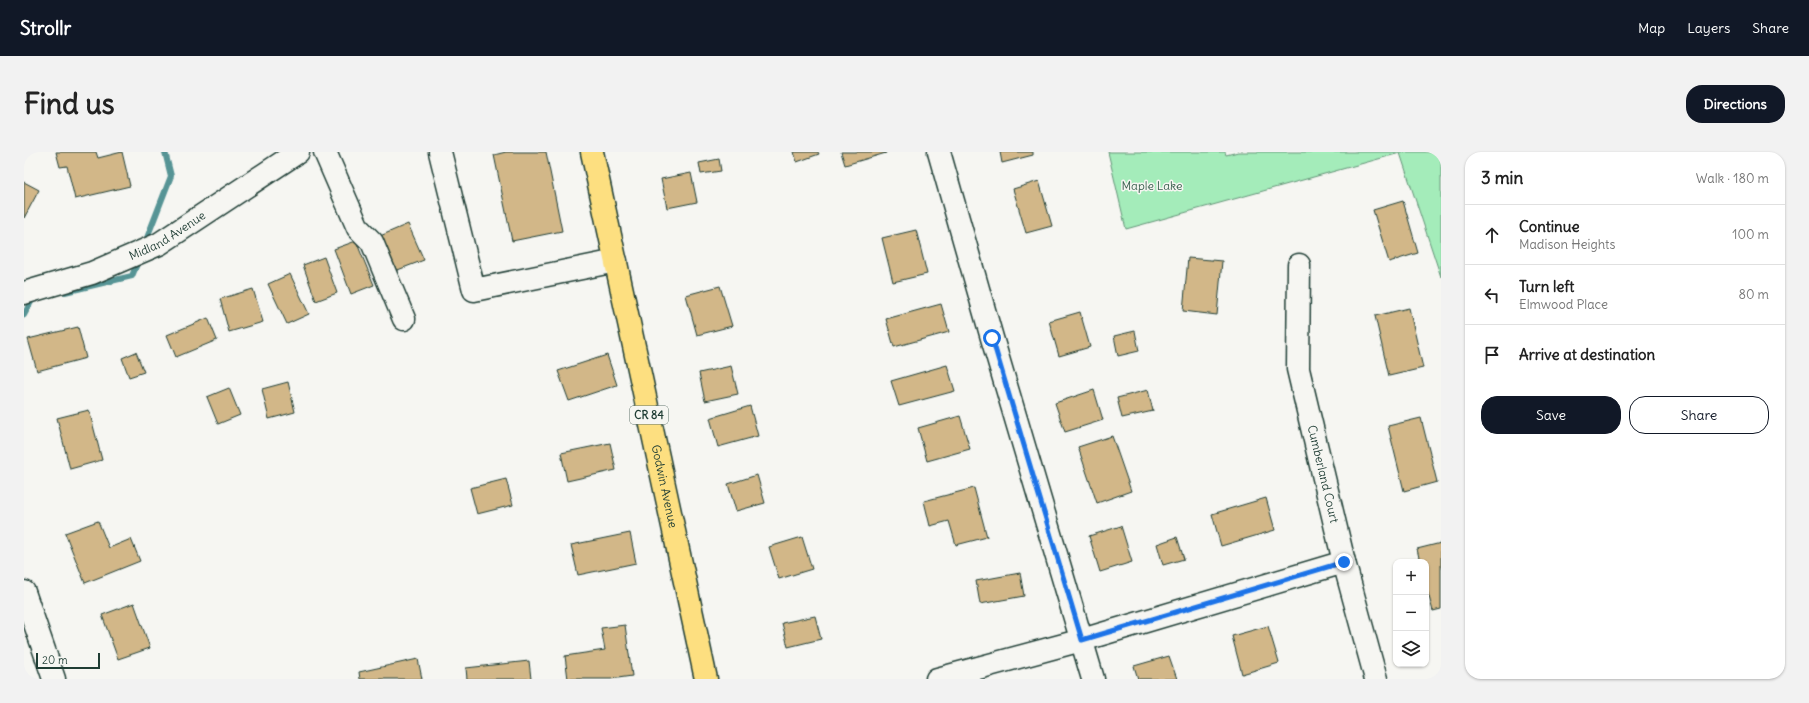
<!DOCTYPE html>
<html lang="en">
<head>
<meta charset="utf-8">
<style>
  :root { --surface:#fff; --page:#f2f2f2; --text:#222; --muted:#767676; --line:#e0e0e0; --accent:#111827 }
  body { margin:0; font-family:Delius,sans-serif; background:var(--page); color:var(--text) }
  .controls { position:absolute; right:12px; bottom:12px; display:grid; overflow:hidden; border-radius:8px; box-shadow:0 1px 3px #0004 }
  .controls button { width:36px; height:36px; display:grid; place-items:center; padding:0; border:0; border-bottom:1px solid var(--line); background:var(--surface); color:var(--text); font:20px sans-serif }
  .scale { position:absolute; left:12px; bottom:10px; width:64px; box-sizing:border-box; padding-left:4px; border:2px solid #1f3d34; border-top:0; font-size:11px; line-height:14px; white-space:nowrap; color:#1f3d34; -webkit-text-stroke:3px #f6f6f2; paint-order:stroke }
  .stop { position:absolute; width:12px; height:12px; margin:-9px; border:3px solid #1a73e8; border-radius:50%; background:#fff }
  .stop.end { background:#1a73e8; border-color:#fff; box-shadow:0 1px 4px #0008 }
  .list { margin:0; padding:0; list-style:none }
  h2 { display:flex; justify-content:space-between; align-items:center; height:52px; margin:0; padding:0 16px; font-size:17px }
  h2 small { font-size:13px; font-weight:400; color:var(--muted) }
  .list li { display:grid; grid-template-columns:26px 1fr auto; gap:12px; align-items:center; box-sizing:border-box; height:60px; padding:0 16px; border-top:1px solid var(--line) }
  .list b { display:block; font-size:15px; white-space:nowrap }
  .list p { margin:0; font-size:13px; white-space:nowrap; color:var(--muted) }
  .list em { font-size:13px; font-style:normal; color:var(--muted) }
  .actions { display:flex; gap:8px; padding:12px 16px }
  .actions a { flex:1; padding:9px 0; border:1px solid var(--accent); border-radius:16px; text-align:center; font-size:14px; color:var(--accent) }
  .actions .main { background:var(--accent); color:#fff }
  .icon { flex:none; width:22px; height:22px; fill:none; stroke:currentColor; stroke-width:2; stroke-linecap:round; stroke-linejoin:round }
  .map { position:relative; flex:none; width:1417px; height:527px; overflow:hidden; border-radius:16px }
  header { display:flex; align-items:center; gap:24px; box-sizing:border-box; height:56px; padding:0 20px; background:var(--accent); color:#fff }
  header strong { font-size:19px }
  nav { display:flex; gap:22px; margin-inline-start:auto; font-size:14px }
  .intro { display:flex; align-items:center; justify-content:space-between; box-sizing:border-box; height:96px; padding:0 24px }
  h1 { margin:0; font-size:28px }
  .button { padding:10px 18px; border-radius:16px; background:var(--accent); color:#fff; font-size:14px; font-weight:700 }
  main { display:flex; gap:24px; padding:0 24px }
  aside { flex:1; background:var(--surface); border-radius:16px; box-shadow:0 1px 3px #0004 }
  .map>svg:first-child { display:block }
  .green { fill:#a4ecba; stroke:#629477 }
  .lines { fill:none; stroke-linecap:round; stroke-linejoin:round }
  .stream { stroke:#579495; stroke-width:6 }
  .building { fill:#d2b788; stroke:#1f3d34 }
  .minor-casing { stroke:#1f3d34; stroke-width:25 }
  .major-casing { stroke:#1f3d34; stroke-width:25 }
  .minor { stroke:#f6f6f2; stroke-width:22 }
  .major { stroke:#fddf80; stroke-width:22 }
  .route { stroke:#1a73e8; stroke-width:5 }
  .labels { text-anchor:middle; stroke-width:3; stroke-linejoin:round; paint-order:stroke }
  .shield { fill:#f6f6f2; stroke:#60746d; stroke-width:1 }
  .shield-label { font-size:11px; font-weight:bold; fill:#1f3d34 }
  .park-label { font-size:12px; fill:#3a604f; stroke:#f6f6f2 }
  .street-label { font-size:12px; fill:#1f3d34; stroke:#f6f6f2 }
</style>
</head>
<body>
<header>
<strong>Strollr</strong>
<nav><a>Map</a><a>Layers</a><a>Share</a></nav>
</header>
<div class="intro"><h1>Find us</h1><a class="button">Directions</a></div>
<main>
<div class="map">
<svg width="1417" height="527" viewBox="0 0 1417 527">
  <rect width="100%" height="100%" fill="#f6f6f2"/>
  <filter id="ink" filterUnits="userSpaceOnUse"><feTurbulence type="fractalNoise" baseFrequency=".025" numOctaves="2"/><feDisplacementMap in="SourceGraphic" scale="8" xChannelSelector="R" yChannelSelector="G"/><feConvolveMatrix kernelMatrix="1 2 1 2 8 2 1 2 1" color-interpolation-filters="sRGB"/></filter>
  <g filter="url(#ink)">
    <!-- green -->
    <polygon class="green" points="1084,0 1201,0 1202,3 1214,0 1417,0 1417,125 1376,1 1102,77"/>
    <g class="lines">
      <!-- stream -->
      <g class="stream">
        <polyline points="121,91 147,24 141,0"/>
        <polyline points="41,140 108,124 115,107"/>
        <polyline points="0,163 8,148 11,147"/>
      </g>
    </g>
    <!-- building -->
    <g class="building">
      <polygon points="32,0 72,0 74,6 98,0 106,34 51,47 43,14 36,15"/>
      <polygon points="482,0 522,0 538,79 488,89 470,3"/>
      <polygon points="770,0 794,0 795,2 773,10"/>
      <polygon points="817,0 862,0 862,1 821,13"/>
      <polygon points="976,0 1009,0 1009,3 978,11"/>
      <polygon points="695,7 697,19 677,22 675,11"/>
      <polygon points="667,21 673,50 643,56 637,27"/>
      <polygon points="1015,29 1028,74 1002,81 989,37"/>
      <polygon points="0,30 15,38 0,66"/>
      <polygon points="1379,49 1394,101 1365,110 1349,58"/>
      <polygon points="384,72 400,108 371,119 356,84"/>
      <polygon points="892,78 903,122 869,130 858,86"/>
      <polygon points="332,89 350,133 327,142 310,97"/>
      <polygon points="300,105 313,141 292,149 279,113"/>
      <polygon points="1164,106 1198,109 1193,163 1159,159"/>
      <polygon points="266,122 285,162 263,172 244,132"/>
      <polygon points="696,134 708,174 673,183 662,143"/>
      <polygon points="229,137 239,170 205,180 196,147"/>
      <polygon points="917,152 925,180 870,195 862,167"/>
      <polygon points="1385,156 1399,216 1365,224 1351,164"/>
      <polygon points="1056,160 1066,195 1035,204 1025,169"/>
      <polygon points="184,166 193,188 152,205 143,183"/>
      <polygon points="54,175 62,206 13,219 4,187"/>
      <polygon points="1111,179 1115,199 1094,204 1090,184"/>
      <polygon points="112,200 120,220 105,225 98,206"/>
      <polygon points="583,203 593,233 545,249 534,219"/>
      <polygon points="923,213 931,239 875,254 867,229"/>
      <polygon points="707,214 714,242 681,249 675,221"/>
      <polygon points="264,230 271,260 245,267 238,237"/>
      <polygon points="205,236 216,263 194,272 183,245"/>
      <polygon points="1070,238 1079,268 1041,280 1031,251"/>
      <polygon points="1124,238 1129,259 1098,266 1093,246"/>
      <polygon points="726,254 734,284 694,295 686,266"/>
      <polygon points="65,258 78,308 46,317 33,266"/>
      <polygon points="936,264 946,297 903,309 894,276"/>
      <polygon points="1397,266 1413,330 1380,339 1364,274"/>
      <polygon points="1088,284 1107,339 1073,351 1054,295"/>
      <polygon points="586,291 592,318 543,329 537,301"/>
      <polygon points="733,323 741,351 712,359 704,332"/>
      <polygon points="482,327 489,353 453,362 446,336"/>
      <polygon points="950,336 963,385 932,393 925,369 906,374 900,349"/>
      <polygon points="1242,346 1251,378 1197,394 1188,362"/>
      <polygon points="74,369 85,396 107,387 116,409 61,431 41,381"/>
      <polygon points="1097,374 1108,410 1076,420 1065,384"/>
      <polygon points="606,381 612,411 554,423 547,393"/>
      <polygon points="778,385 788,417 755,427 745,395"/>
      <polygon points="1153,385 1160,407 1139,413 1133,392"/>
      <polygon points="1417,391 1417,457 1409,459 1402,434 1402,410 1396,410 1393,397"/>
      <polygon points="996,421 1000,444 956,452 952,429"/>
      <polygon points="110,451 126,496 94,507 78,463"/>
      <polygon points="791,464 797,487 764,495 758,471"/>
      <polygon points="601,473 608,524 587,527 544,527 541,504 581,498 577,476"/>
      <polygon points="1244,474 1255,511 1218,522 1208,484"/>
      <polygon points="1145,504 1153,527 1114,527 1110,514"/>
      <polygon points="394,507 398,527 336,527 335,520"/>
      <polygon points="505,509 507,527 443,527 442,516"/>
    </g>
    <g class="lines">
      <defs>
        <g id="minor">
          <polyline points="301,0 334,76 348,90 380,167"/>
          <polyline points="416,0 450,138 592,109"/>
          <polyline points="915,0 968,186 1069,527"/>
          <path id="s1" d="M 1275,113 L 1274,217 L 1320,410 L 1352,527"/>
          <path id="s2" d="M 0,141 L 68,121 L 135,92 L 274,0"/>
          <polyline points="0,440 30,527"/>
          <polyline points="913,527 1058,488 1320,410"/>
        </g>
        <g id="major">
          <path id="s3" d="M 568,0 L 682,527"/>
        </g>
      </defs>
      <!-- minor casing -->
      <use href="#minor" class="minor-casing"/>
      <!-- major casing -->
      <use href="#major" class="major-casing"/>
      <!-- minor -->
      <use href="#minor" class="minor"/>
      <!-- major -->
      <use href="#major" class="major"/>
    </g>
  </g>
  <g class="lines" filter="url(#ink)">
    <!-- route -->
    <polyline class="route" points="968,186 1058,488 1320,410"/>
  </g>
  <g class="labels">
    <!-- shield labels -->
    <rect class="shield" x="606" y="254" width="38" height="18" rx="3"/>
    <g class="shield-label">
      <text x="625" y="267">CR 84</text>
    </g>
    <!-- park labels -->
    <g class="park-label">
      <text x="1128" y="38">Maple Lake</text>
    </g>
    <!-- street labels -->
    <g class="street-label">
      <text dy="4" stroke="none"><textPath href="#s2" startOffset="155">Midland Avenue</textPath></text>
      <text dy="4" stroke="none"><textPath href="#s1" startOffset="212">Cumberland Court</textPath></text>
      <text dy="4" stroke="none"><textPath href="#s3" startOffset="342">Godwin Avenue</textPath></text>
    </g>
  </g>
</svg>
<div class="controls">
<button>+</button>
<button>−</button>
<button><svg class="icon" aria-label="layers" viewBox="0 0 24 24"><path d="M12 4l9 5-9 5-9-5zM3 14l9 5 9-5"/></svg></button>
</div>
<div class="scale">20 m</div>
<div class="stop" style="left:968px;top:186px"></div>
<div class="stop end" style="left:1320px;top:410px"></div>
</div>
<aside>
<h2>3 min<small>Walk · 180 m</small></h2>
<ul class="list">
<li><svg class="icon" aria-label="ahead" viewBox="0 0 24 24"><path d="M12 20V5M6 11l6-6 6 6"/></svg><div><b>Continue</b><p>Madison Heights</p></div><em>100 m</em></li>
<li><svg class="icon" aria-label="left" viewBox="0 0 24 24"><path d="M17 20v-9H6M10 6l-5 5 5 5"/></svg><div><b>Turn left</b><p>Elmwood Place</p></div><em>80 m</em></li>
<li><svg class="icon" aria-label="arrive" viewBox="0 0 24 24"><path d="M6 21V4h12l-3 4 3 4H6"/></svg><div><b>Arrive at destination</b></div></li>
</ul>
<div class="actions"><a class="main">Save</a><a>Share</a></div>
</aside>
</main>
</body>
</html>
